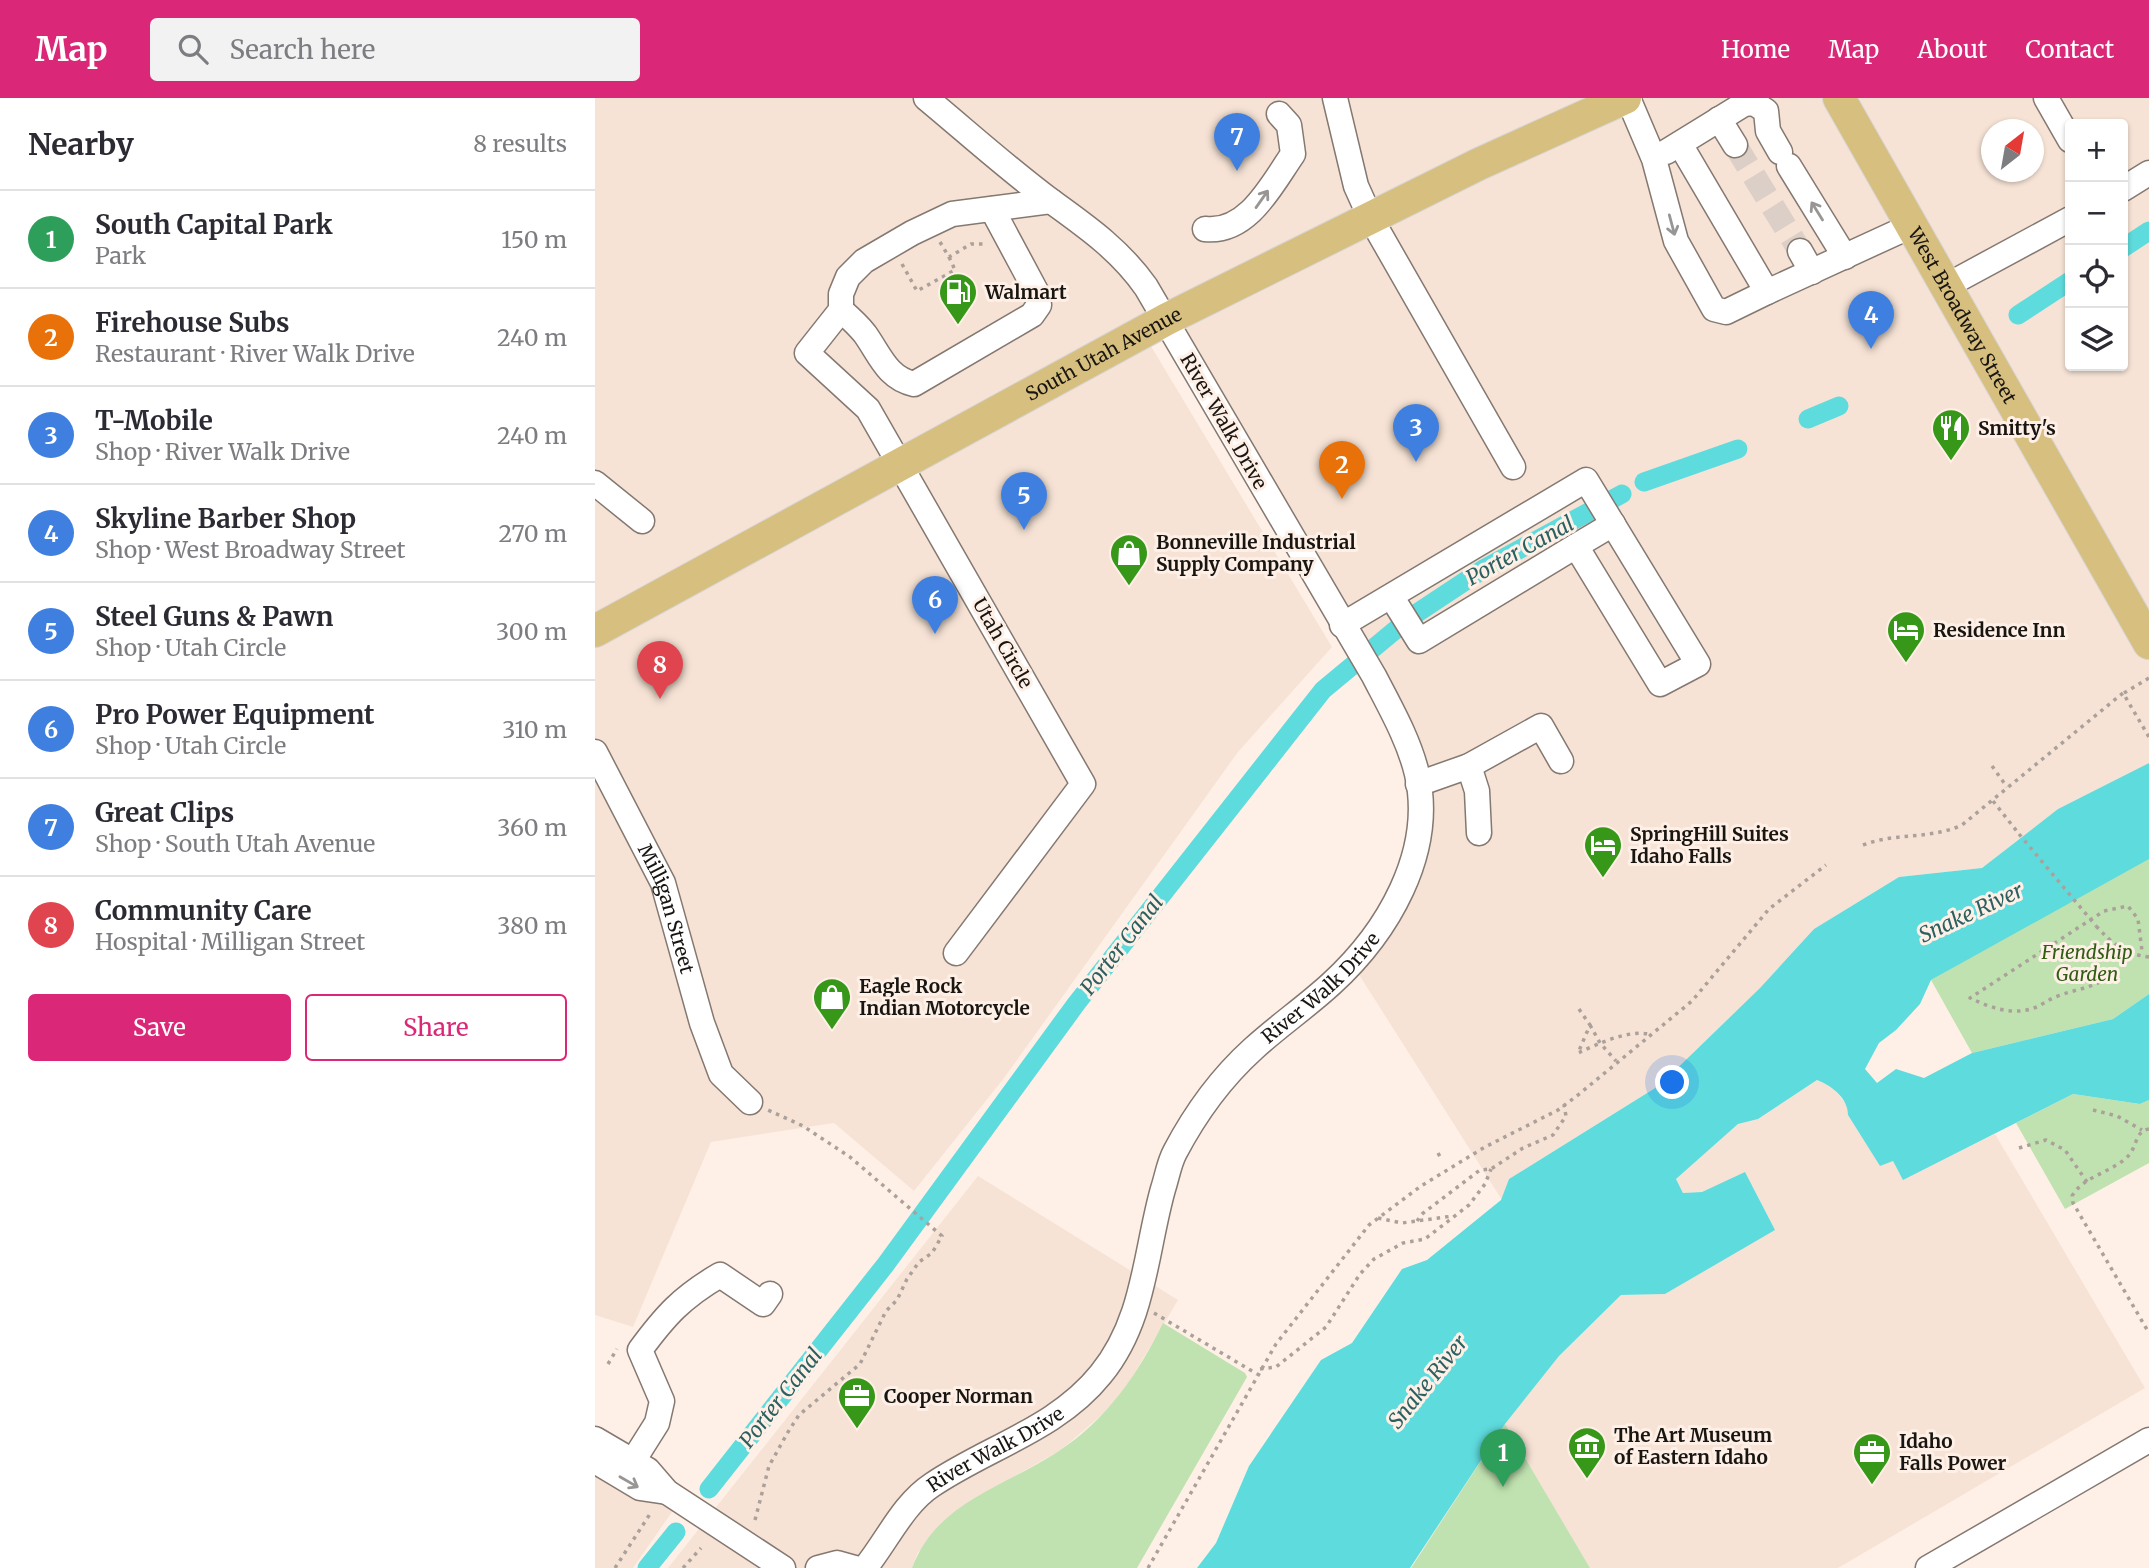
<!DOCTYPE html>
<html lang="en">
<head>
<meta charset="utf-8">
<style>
  :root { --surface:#fff; --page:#f2f2f3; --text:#2b2b33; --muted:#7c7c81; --line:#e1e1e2; --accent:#db2777 }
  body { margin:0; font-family:Merriweather,serif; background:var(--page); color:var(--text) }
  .controls { position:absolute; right:21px; top:21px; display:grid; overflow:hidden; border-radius:7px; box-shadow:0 2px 5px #0004 }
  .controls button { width:63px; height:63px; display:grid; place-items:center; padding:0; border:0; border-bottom:2px solid var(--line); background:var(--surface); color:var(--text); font:35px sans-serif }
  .compass { position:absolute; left:1386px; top:21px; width:63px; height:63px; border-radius:50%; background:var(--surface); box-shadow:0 2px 5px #0004; rotate:31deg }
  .you { position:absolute; left:1078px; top:985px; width:24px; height:24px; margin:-18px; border:5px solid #fff; border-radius:50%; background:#1a73e8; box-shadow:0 0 0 10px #1a73e833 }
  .badge { display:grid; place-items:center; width:46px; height:46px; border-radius:50%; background:var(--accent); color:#fff; font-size:23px; font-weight:700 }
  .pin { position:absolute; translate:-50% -58px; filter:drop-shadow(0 2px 4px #0008) }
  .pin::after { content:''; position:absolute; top:37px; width:24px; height:21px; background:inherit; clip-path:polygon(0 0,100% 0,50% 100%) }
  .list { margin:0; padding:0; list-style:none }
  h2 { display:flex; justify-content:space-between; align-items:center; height:91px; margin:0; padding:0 28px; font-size:30px }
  h2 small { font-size:23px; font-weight:400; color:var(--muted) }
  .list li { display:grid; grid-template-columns:46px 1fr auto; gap:21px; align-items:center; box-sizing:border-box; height:98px; padding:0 28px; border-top:2px solid var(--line) }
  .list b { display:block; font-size:26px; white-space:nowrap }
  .list p { margin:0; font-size:23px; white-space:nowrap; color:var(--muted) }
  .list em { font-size:23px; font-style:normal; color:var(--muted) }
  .actions { display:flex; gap:14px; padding:21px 28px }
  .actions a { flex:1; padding:16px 0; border:2px solid var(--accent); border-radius:7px; text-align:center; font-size:24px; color:var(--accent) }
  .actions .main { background:var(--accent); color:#fff }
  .icon { flex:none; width:38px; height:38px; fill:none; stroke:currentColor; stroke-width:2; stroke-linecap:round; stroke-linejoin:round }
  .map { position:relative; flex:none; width:1554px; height:1470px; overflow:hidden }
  header { display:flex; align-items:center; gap:42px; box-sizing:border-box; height:98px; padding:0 35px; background:var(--accent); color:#fff }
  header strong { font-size:33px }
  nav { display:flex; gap:38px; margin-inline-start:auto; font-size:24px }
  .search { width:490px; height:63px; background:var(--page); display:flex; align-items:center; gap:18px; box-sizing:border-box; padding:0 24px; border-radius:7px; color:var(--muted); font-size:26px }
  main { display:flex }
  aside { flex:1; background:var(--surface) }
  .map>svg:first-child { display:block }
  .built { fill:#f6e3d5; fill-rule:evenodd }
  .green { fill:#c0e2b0 }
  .water { fill:#5edbdd }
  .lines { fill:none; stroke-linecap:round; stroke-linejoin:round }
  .canal { stroke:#5edbdd; stroke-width:19 }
  .minor-tunnel { stroke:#dccfc7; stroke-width:24; stroke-dasharray:24 12; stroke-linecap:butt }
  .minor-casing { stroke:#847870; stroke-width:27 }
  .major-casing { stroke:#d6d5d4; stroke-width:34 }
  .path { stroke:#aba19a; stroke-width:3.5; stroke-dasharray:3.5 5; stroke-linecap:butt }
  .minor { stroke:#fff; stroke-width:24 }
  .major { stroke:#d7bf7f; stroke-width:32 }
  .path-bridge { stroke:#aba19a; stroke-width:3.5; stroke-dasharray:3.5 5; stroke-linecap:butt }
  .oneway { stroke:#989694 }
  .labels { text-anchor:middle; stroke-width:6; stroke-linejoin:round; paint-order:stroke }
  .poi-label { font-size:19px; font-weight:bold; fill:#191511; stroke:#fef0e7; text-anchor:start }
  .street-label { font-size:19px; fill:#191511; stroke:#fef0e7 }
  .park-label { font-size:19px; font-style:italic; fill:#305c13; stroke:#fef0e7 }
  .water-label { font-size:21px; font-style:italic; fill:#2b6060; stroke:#fef0e7 }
</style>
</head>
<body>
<header>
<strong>Map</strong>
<div class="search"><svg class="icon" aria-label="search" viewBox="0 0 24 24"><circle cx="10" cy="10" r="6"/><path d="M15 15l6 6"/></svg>Search here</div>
<nav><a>Home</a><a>Map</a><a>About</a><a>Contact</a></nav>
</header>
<main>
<aside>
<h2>Nearby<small>8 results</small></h2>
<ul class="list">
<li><span class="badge" style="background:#2e9e5b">1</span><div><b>South Capital Park</b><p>Park</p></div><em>150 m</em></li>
<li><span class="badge" style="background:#e8710a">2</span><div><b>Firehouse Subs</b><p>Restaurant · River Walk Drive</p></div><em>240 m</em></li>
<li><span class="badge" style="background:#3f7fe0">3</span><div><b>T-Mobile</b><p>Shop · River Walk Drive</p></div><em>240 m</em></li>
<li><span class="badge" style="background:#3f7fe0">4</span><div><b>Skyline Barber Shop</b><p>Shop · West Broadway Street</p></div><em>270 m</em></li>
<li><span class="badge" style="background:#3f7fe0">5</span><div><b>Steel Guns &amp; Pawn</b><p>Shop · Utah Circle</p></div><em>300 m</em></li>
<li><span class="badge" style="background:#3f7fe0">6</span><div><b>Pro Power Equipment</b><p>Shop · Utah Circle</p></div><em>310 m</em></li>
<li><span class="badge" style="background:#3f7fe0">7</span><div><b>Great Clips</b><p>Shop · South Utah Avenue</p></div><em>360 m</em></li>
<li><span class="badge" style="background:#e0444e">8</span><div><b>Community Care</b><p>Hospital · Milligan Street</p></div><em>380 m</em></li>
</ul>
<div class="actions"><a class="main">Save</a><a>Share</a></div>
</aside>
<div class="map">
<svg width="1554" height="1470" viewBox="0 0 1554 1470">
  <rect width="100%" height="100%" fill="#fef0e7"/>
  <!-- built -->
  <g class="built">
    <path d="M 0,0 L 1554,0 L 1554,665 L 1463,711 L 1387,770 L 1304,779 L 1219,831 L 1165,890 L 1065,987 L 914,1081 L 907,1102 L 756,864 L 806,797 L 822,676 L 572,221 L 548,235 L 737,549 L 643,654 L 409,980 L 319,1093 L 239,1025 L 116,1044 L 38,1229 L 0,1217 ZM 1475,26 L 1528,26 L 1528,268 L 1475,268 ZM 1396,32 L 1438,32 L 1438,74 L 1396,74 Z"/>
    <polygon points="1222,982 1237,989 1253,1008 1253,1017 1285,1067 1298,1063 1308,1081 1400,1036 1550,1290 1243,1470 995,1470 910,1326 964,1258 1026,1197 1070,1196 1179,1132 1157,1087 1125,1086 1107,1094 1088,1095 1081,1081 1143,1026 1163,1021"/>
    <polygon points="383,1078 583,1202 530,1291 510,1314 466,1352 425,1375 323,1454 317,1470 73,1470"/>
    <polygon points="0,1363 79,1411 38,1470 0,1470"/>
  </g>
  <!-- green -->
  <g class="green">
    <polygon points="1550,760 1554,761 1554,896 1518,921 1377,955 1336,882"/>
    <polygon points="1478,996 1545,1006 1554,1002 1554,1065 1470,1111 1421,1025"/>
    <path d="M 568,1225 L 650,1275 L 652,1279 L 542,1470 L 317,1470 C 342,1403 410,1389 464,1353 C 512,1321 543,1276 568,1225 Z"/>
    <polygon points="910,1326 995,1470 816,1470"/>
  </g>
  <!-- water -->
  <path class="water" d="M 1554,665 L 1554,761 L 1336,882 L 1325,906 L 1301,932 L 1284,945 L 1270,971 L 1282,985 L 1301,971 L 1329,980 L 1377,955 L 1518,921 L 1554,896 L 1554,1002 L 1545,1006 L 1478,996 L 1308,1082 L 1298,1063 L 1285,1068 L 1253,1017 C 1253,1000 1237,988 1222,982 L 1163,1021 L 1143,1026 L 1081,1081 L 1088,1095 L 1107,1094 L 1150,1074 L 1180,1132 L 1070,1196 L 1026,1197 L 964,1258 L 910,1326 L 815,1470 L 602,1470 L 621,1445 L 654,1368 L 726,1262 L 757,1245 L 807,1171 L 832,1162 L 906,1102 L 914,1081 L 1065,987 L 1165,890 L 1219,831 L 1304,779 L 1387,770 L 1463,711 Z"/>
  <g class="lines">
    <!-- canal -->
    <g class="canal">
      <polyline points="1528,150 1554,133"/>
      <polyline points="1423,217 1475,183"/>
      <polyline points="1213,321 1244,308"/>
      <polyline points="1049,384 1143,351"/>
      <polyline points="114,1391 291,1166 481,906 728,592 816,519 890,470 1027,396"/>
      <polyline points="52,1470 81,1434"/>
    </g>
    <!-- minor-tunnel -->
    <polyline class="minor-tunnel" points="1140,47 1205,153"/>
    <defs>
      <g id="minor">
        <polyline points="740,0 761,88 775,119 918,369"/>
        <polyline points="1033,0 1059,61 1081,143 1119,211 1131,214 1172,194"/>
        <polyline points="1451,0 1475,42"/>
        <polyline points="1124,21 1140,47"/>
        <polyline points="1085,46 1172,194 1318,127"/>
        <polyline points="1071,54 1149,6 1159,5 1171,13 1173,33 1185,54"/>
        <polyline points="1194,68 1250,159"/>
        <polyline points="1528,91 1554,75"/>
        <path d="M 610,131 C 653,136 677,86 698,56 L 694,27 L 684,16"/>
        <polyline points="1205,153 1217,174"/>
        <polyline points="1353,187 1475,121"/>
        <path d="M 246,212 C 254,219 263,227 270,236 C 285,257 292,280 319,286 L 437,217 L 444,207 L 442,195 L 397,111"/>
        <polyline points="0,385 47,423"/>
        <polyline points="981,448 1018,426"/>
        <polyline points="747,527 991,382 1103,566 1065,586 981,448 824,543 796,498"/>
        <path id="s1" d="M 0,654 L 68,785 L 107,925 L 126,976 L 155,1004"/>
        <polyline points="874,668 882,693 884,735"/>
        <polyline points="823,686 874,668 946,628 966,663"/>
        <polyline points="361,855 488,686 273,311 212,255 246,212 246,196 253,179 269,163 317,135 357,116 456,103"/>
        <polyline points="0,1341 53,1372 72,1394 188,1470"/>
        <polyline points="0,1363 45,1390 72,1394"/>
        <path d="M 38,1363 L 62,1325 L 67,1303 L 45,1252 C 70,1218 87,1199 125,1177 L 168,1206 L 175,1196"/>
        <polyline points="223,1470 242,1465 260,1470"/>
        <path id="s2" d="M 270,1470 C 292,1443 308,1406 337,1387 C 393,1349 462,1331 506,1276 C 550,1222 550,1155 568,1091 C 572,1079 574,1065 580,1054 C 600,1016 626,980 658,951 C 683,928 711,909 736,886 C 792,835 840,755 822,676 C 814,642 795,609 779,578 L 551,189 C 525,152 492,129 456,103 C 413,71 372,34 331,0"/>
        <polyline points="1333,1470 1554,1342"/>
      </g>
      <g id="major">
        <path id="s3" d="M 1244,0 L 1554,545"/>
        <path id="s4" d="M 0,533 L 572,221 L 884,66 L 1030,0"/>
      </g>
    </defs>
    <!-- minor casing -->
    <use href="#minor" class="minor-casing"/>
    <!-- major casing -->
    <use href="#major" class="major-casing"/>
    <!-- path -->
    <g class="path">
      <polyline points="345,144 354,159 376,146 392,146"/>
      <polyline points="307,166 322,193 360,172 354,159"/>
      <polyline points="1529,595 1554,580"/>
      <polyline points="1397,668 1412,689"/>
      <polyline points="1398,703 1424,736"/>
      <path d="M 1268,747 C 1302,734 1334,742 1367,727 L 1528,595 L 1554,639"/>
      <path d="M 1501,828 C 1518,846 1529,856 1554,859"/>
      <path d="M 1505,884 C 1491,891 1478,892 1463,898 C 1454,901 1447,907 1439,910 C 1417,918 1394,909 1375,900 L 1509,813 L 1533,808 L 1543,821 L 1547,853"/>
      <path d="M 984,911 L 995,927 L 983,955 C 1003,946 1031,932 1054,936"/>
      <polyline points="995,927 1005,945 1021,963"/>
      <polyline points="1498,1012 1522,1018 1547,1032"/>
      <path d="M 1554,1031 C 1541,1033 1542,1046 1535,1056 C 1520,1074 1489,1077 1477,1098 L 1478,1105 L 1554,1235"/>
      <polyline points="1424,1050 1451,1042 1470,1052 1492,1084"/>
      <polyline points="843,1055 847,1062"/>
      <polyline points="783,1120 807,1125 858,1118"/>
      <polyline points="822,1123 827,1116 885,1072 896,1071 928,1050 958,1037 971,1018 969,1007"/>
      <polyline points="559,1215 662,1276"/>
      <polyline points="13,1266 22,1251"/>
      <polyline points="665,1271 681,1269 731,1229 765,1176 779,1161 808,1145 830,1141 874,1107 890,1086 896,1071"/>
      <polyline points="160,1422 174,1368 193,1334 204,1317 265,1266 291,1213 302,1202 312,1181 324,1164 337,1155 347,1138 255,1059 208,1028 173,1012"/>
      <polyline points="20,1470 55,1416"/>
      <polyline points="88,1470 106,1450"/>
      <polyline points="553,1470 681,1246 774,1127 826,1088 890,1049 963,1012 983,997 1097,903 1174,811 1231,767"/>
    </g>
    <!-- minor -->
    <use href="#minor" class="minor"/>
    <!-- major -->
    <use href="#major" class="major"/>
    <!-- path-bridge -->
    <polyline class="path-bridge" points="1424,736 1501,828"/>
  </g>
  <!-- one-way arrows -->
  <defs><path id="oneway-shaft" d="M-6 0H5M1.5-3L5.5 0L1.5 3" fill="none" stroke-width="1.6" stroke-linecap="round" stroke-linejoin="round" transform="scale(1.75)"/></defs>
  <g class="oneway">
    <use href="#oneway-shaft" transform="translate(667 101) rotate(-55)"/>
    <use href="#oneway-shaft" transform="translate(1222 113) rotate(-122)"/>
    <use href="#oneway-shaft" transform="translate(1077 127) rotate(75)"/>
    <use href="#oneway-shaft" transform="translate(34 1384) rotate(30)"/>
  </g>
  <!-- icons -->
  <defs>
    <symbol id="fuel-pin" viewBox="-11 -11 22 30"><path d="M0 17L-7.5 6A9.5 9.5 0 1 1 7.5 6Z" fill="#369719" stroke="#fef0e7"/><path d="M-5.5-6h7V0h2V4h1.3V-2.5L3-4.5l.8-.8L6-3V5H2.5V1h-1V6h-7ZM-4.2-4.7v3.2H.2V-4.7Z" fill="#fff"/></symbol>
    <symbol id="restaurant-pin" viewBox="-11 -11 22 30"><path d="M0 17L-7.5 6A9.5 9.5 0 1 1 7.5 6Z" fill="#369719" stroke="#fef0e7"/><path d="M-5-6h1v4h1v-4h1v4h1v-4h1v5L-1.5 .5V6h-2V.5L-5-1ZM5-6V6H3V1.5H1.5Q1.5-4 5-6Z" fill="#fff"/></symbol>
    <symbol id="shop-pin" viewBox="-11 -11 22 30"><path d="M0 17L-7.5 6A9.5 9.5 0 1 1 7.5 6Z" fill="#369719" stroke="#fef0e7"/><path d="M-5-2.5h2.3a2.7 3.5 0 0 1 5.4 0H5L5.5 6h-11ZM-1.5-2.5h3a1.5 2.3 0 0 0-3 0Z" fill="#fff"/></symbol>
    <symbol id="hotel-pin" viewBox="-11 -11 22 30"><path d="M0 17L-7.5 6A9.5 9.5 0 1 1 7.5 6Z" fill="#369719" stroke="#fef0e7"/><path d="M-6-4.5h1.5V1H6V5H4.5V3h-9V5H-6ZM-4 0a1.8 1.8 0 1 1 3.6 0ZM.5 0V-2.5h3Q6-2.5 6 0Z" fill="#fff"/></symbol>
    <symbol id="office-pin" viewBox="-11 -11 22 30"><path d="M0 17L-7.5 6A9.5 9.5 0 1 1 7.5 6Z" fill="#369719" stroke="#fef0e7"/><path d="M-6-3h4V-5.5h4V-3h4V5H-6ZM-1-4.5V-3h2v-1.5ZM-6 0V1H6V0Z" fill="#fff"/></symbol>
    <symbol id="museum-pin" viewBox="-11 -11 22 30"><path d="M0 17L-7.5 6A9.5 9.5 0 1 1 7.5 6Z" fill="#369719" stroke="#fef0e7"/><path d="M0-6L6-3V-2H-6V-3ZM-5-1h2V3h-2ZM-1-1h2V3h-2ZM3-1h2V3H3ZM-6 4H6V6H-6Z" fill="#fff"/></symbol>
  </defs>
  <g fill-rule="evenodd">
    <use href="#fuel-pin" x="341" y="172" width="44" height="60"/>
    <use href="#restaurant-pin" x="1334" y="308" width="44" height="60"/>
    <use href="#shop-pin" x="512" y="433" width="44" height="60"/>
    <use href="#hotel-pin" x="1289" y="510" width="44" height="60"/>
    <use href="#hotel-pin" x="986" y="725" width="44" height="60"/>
    <use href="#shop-pin" x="215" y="877" width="44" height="60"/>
    <use href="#office-pin" x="240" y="1276" width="44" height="60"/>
    <use href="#museum-pin" x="970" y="1326" width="44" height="60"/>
    <use href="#office-pin" x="1255" y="1332" width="44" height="60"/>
  </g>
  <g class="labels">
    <!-- poi labels -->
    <g class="poi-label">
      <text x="390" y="201">Walmart</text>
      <text x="1383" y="337">Smitty's</text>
      <text x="561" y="451">Bonneville Industrial<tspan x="561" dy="22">Supply Company</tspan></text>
      <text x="1338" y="539">Residence Inn</text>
      <text x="1035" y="743">SpringHill Suites<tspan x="1035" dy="22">Idaho Falls</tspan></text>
      <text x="264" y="895">Eagle Rock<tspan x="264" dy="22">Indian Motorcycle</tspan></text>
      <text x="289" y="1305">Cooper Norman</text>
      <text x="1019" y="1344">The Art Museum<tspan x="1019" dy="22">of Eastern Idaho</tspan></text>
      <text x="1304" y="1350">Idaho<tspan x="1304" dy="22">Falls Power</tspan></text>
    </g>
    <!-- street labels -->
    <g class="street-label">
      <text dy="7" stroke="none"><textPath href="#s3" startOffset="250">West Broadway Street</textPath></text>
      <text dy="7" stroke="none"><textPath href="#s4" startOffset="579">South Utah Avenue</textPath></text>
      <text transform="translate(629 323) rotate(60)" y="7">River Walk Drive</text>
      <text transform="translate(408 545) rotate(60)" y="7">Utah Circle</text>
      <text dy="7" stroke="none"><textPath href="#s1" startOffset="173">Milligan Street</textPath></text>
      <text dy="7" stroke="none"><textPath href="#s2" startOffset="768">River Walk Drive</textPath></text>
      <text dy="7" stroke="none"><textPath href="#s2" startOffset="180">River Walk Drive</textPath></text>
    </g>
    <!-- park labels -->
    <g class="park-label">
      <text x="1492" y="861">Friendship<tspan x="1492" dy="22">Garden</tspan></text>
    </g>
    <!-- water labels -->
    <g class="water-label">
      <text transform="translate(925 453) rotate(-29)" y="7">Porter Canal</text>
      <text transform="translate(1376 815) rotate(-25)" y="7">Snake River</text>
      <text transform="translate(527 847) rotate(-52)" y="7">Porter Canal</text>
      <text transform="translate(833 1284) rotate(-51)" y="7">Snake River</text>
      <text transform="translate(186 1300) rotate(-52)" y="7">Porter Canal</text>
    </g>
  </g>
</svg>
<div class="controls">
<button>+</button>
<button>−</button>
<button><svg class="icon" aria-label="locate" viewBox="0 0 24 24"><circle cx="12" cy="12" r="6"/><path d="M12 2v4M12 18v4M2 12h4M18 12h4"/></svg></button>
<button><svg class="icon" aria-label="layers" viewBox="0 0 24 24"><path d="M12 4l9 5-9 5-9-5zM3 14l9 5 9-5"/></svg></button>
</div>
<svg class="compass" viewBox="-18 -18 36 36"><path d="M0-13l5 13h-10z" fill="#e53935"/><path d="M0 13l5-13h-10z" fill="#7c7c81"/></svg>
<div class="you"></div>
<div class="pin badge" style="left:908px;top:1389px;background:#2e9e5b">1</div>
<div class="pin badge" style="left:747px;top:401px;background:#e8710a">2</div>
<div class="pin badge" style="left:821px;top:364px;background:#3f7fe0">3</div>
<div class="pin badge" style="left:1276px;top:251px;background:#3f7fe0">4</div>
<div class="pin badge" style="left:429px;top:432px;background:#3f7fe0">5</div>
<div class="pin badge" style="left:340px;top:536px;background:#3f7fe0">6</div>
<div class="pin badge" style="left:642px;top:73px;background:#3f7fe0">7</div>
<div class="pin badge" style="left:65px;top:601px;background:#e0444e">8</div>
</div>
</main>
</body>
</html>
